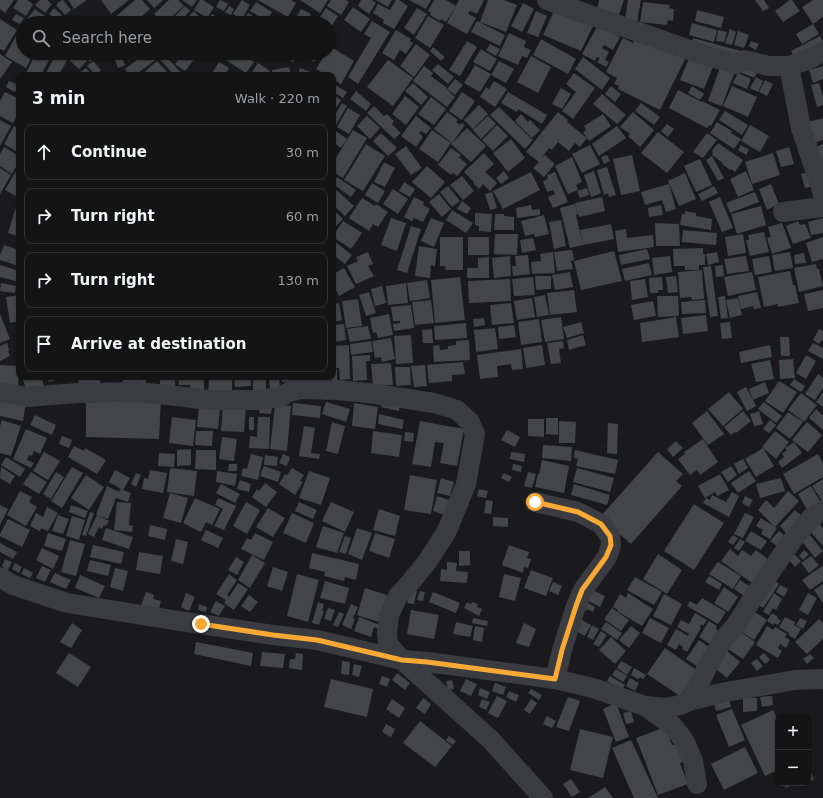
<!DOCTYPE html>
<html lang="en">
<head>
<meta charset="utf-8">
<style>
  :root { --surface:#141415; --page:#1d1d1e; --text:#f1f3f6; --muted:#9d9ea0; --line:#333334 }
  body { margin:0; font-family:"DejaVu Sans",sans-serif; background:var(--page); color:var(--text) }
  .controls { position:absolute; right:12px; bottom:12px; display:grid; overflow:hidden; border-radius:8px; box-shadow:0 1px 3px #0004 }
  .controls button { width:36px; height:36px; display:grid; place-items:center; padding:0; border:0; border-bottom:1px solid var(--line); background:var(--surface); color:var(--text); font:20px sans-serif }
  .stop { position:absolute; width:12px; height:12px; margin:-9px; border:3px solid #faaa34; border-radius:50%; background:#fff }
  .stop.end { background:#faaa34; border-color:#fff; box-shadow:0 1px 4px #0008 }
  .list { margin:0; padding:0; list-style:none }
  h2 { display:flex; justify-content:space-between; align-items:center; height:52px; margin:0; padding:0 16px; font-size:17px }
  h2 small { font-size:13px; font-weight:400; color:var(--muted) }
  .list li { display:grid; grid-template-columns:26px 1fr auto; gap:12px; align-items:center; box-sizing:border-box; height:56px; margin:0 8px 8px; padding:0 8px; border:1px solid var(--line); border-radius:8px }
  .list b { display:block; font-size:15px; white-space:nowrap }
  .list em { font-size:13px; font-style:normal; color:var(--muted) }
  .icon { flex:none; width:22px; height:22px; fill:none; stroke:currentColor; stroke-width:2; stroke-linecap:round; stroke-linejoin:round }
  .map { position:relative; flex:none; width:823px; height:798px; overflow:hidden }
  .search { position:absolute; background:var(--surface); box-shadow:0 1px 3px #0004; left:16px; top:16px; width:320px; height:44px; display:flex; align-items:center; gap:10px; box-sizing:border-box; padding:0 14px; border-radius:22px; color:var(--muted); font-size:15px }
  .panel { position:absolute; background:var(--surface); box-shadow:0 1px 3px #0004; left:16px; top:72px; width:320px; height:308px; border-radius:8px }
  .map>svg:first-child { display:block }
  .building { fill:#444549 }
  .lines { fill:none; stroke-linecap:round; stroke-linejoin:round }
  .street { stroke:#3a3c41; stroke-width:20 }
  .route { stroke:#faaa34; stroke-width:5 }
</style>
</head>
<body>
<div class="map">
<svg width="823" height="798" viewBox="0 0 823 798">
  <rect width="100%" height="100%" fill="#1a1a1c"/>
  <!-- building -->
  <g class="building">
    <polygon points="0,0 14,0 5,13 0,9"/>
    <polygon points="18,0 27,0 33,4 26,16 13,8"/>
    <polygon points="40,0 47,0 52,4 45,13 35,5"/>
    <polygon points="62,0 63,0 71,10 65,15 56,5"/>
    <polygon points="68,0 87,0 74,9"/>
    <polygon points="101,0 129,0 111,14"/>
    <polygon points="135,0 142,0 150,9 134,23 118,23 114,18"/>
    <polygon points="147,0 163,0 154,8"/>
    <polygon points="169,0 178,0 184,6 165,23 162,23 154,14"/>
    <polygon points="182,0 197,0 192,7"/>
    <polygon points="200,0 203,0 214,7 207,18 194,10"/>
    <polygon points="220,0 228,4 224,11 216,7"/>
    <polygon points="242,0 250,5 242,19 233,14"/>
    <polygon points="258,0 291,0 296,3 288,17"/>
    <polygon points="300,0 328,0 320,13"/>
    <polygon points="331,0 346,0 349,2 341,15 327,6"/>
    <polygon points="361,0 372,0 376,3 369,14 358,6"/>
    <polygon points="376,0 392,0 388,7"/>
    <polygon points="396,0 399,0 408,6 394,29 383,23 384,20 373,13 378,4 390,10"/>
    <polygon points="409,0 431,0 426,9"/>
    <polygon points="434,0 446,0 456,6 446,22 441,19 440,21 430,15 431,13 428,11"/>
    <polygon points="459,0 484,0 477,14 470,11 468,14 476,18 467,34 447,23"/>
    <polygon points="488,0 504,0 517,5 506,32 480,22"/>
    <polygon points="599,0 624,0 619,15 597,9"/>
    <polygon points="628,0 641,0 637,22 625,19"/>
    <polygon points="755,0 764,0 769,8 763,11"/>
    <polygon points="790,0 792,0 800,11 783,22 775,11"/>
    <polygon points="813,0 823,0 823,17 813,24 802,7"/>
    <polygon points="256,2 272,12 267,21 250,11"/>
    <polygon points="643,2 670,5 669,8 674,9 673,21 668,20 667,25 640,22"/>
    <polygon points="523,3 534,9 522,32 511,26"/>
    <polygon points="185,6 190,11 178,23 173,18"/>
    <polygon points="229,6 234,9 231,15 225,12"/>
    <polygon points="353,7 370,19 361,32 344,20"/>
    <polygon points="54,8 62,15 57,21 49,14"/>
    <polygon points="326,8 338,16 329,30 329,23 316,23"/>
    <polygon points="417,8 427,14 414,35 404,28"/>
    <polygon points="35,9 45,16 40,23 24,23"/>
    <polygon points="301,9 311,14 308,20 313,23 293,23"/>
    <polygon points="555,9 593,26 581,51 543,35"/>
    <polygon points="697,10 724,17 721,28 695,21"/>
    <polygon points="194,11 205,22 204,23 182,23"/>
    <polygon points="536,11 547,16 538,37 527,33"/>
    <polygon points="248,13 259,20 256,23 254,23 245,18"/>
    <polygon points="16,14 24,18 20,24 12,20"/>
    <polygon points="212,14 224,21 223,23 214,23 208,19"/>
    <polygon points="273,16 284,23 268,23"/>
    <polygon points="428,16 444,25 430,48 415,38"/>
    <polygon points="0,19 17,30 4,51 0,49"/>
    <polygon points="372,21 390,32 358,84 348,77 371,38 364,34"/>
    <polygon points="477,21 505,35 500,46 471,32"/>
    <polygon points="692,23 717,30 714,42 689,35"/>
    <polygon points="813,24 819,34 802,44 796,34"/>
    <polygon points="598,25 620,37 613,50 604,45 602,48 609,52 605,60 609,62 606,67 597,62 600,58 597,57 595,61 582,54"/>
    <polygon points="730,29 736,32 732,45 725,43"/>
    <polygon points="396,30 411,39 410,41 413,43 406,54 400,50 394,60 382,53"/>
    <polygon points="718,30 727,32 724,42 716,41"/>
    <polygon points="19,31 23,33 23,53 34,53 26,68 5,56"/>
    <polygon points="738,31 749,35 744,48 734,45"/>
    <polygon points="509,33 526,41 524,47 531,50 527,58 522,56 518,65 498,56"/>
    <polygon points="820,36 823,41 823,49 797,62 791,51"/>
    <polygon points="623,38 633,43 635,38 686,57 660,110 618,89 619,86 614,84 617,78 606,72"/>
    <polygon points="693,38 741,51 738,62 690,49"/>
    <polygon points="541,39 576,59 568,74 533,55"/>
    <polygon points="467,41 477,47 460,76 449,70"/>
    <polygon points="751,41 759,44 756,50 749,46"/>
    <polygon points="416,44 430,55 414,77 400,66"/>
    <polygon points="490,44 500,49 496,56 486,50"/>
    <polygon points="330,46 354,61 341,84 333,79 333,75 326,75 316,69 326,53 329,53"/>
    <polygon points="433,47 445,57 441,61 430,51"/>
    <polygon points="481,49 497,59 490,71 473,62"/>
    <polygon points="36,53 53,53 41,75 25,75"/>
    <polygon points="78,53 87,61 79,69 70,61"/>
    <polygon points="81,53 93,53 96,55 90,62"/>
    <polygon points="123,53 141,53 129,61"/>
    <polygon points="146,53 165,53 135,75 129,75 125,69"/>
    <polygon points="173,53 177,53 179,55 173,61 169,57"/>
    <polygon points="183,53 199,53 185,71 175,64"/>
    <polygon points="224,53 241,53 254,62 246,73 221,57"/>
    <polygon points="279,53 299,53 293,62"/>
    <polygon points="302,53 320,53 314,62 301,54"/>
    <polygon points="0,54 12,62 0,79"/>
    <polygon points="56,54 67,60 59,75 45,75"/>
    <polygon points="165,55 183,75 174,75 160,60"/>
    <polygon points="531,56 551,67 538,93 517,82"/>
    <polygon points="122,57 125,65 118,68 115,60"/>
    <polygon points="583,57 610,78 602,90 575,69"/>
    <polygon points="689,58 713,67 704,89 680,80"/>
    <polygon points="388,60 413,78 393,106 367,87"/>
    <polygon points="93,61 101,70 96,75 87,66"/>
    <polygon points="157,61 170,75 141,75"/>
    <polygon points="499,61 514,69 506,83 491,75"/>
    <polygon points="219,62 229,68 225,75 211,75"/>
    <polygon points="722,62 736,68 722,106 708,101"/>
    <polygon points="258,63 270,71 268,75 250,75"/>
    <polygon points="438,64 454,77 448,84 432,70"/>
    <polygon points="475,65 491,74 480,92 464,83"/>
    <polygon points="424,66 433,73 431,76 447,88 446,89 455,97 447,107 413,81"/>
    <polygon points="823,66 823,79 813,83 809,70"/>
    <polygon points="289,67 291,75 273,75 272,70"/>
    <polygon points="86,68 92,75 77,75"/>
    <polygon points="300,68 311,72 310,75 298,75"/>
    <polygon points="759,69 754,78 738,71"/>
    <polygon points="574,73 595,88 573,119 562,111 576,92 566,84"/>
    <polygon points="738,73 751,79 747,89 733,83"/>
    <polygon points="756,77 763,81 758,92 750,88"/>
    <polygon points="455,79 463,85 455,95 447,89"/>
    <polygon points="765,80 773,84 767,96 759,92"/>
    <polygon points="9,81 18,85 15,92 6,87"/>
    <polygon points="494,81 507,89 495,107 480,97 486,87 489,89"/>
    <polygon points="413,83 428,97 421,105 405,91"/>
    <polygon points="819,83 823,97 823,105 817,107 811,85"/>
    <polygon points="335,85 347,92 343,98 333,92 333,88"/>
    <polygon points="611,86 621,94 615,102 605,94"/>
    <polygon points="692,86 704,94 700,100 688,93"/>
    <polygon points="732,86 757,97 748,117 723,106"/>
    <polygon points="561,88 571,94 562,109 552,104"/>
    <polygon points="678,90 702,102 702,101 720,110 711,126 709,125 707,128 669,108"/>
    <polygon points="356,91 371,104 366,111 350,99"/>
    <polygon points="5,92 19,99 19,112 13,123 0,116 0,101"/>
    <polygon points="462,92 475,101 462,120 449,111"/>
    <polygon points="508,92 547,115 542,124 518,109 517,112 501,103"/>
    <polygon points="602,94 626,115 617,124 593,104"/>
    <polygon points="333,95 341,100 333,113"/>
    <polygon points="405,96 419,107 406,125 392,114"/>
    <polygon points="431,97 446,109 434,125 418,114"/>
    <polygon points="342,103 347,106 336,125 333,124 333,118"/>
    <polygon points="641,103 660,117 654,125 635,111"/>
    <polygon points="479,105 488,114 473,129 464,120"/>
    <polygon points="374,106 384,116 387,114 394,121 392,124 401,133 394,139 367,113"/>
    <polygon points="499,107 533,140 525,149 490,115"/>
    <polygon points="348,108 360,115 349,134 337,127"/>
    <polygon points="725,111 748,125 742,135 719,120"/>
    <polygon points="447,112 458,120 456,122 460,125 462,123 465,125 452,143 434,129"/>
    <polygon points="558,112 568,120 567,122 587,138 580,147 575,143 569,151 558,142 552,150 549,148 541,159 545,155 555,164 544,177 533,168 539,162 526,152"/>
    <polygon points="633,112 654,130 640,147 628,136 630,134 620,127"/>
    <polygon points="521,114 528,122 530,120 540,130 532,138 515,121"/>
    <polygon points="603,114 611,126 589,141 583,132 586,130 584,126"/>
    <polygon points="367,116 380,128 370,139 357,126"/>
    <polygon points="416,116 431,128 426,134 421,131 419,133 423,137 416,147 401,136"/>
    <polygon points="488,116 496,124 481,139 473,130"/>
    <polygon points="823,118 823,140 814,143 808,122"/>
    <polygon points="0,120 11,126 0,146"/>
    <polygon points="717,122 732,131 731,133 741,139 734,149 710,133"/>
    <polygon points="667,124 674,129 668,137 661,131"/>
    <polygon points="497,125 508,136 493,151 482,140"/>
    <polygon points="750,125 769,136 760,152 741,141"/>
    <polygon points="14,126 19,129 19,153 4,144"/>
    <polygon points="617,126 626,138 599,156 592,144"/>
    <polygon points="467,128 486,146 471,162 451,144"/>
    <polygon points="333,129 347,139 341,148 333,142"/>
    <polygon points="353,130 367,138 343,178 333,172 333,163"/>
    <polygon points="432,130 451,143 438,162 419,149"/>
    <polygon points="658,132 684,152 667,173 641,153"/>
    <polygon points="381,133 397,148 388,156 373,141"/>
    <polygon points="707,133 717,140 703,158 693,152"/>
    <polygon points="511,139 525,158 508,172 493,153"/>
    <polygon points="718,143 743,160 735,172 731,169 730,170 722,164 723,163 712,155 713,152 712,151"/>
    <polygon points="366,144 385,156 363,191 344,180"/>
    <polygon points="823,144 823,172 814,148"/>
    <polygon points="590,145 600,164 582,173 572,154"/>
    <polygon points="741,145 749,150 746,155 738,150"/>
    <polygon points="406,146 422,168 411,175 395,154"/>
    <polygon points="4,147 19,156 19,162 12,174 0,166 0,154"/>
    <polygon points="789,147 794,164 781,167 776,151"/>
    <polygon points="451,148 461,155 459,157 467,164 457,176 453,173 451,175 438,165"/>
    <polygon points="484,153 494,164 485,172 497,183 490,191 483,184 479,189 473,183 474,182 464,172"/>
    <polygon points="773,153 780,175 752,184 745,162"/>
    <polygon points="607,155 610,161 604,164 601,157"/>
    <polygon points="632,155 640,191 621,195 613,159"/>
    <polygon points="712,156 724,178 718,181 706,160"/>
    <polygon points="572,157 582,182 576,185 578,190 568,194 555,166"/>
    <polygon points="700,159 712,185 696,192 684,166"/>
    <polygon points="384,162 395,168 385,187 374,182"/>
    <polygon points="427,166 445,182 431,198 412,182"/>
    <polygon points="607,167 616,195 609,197 608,193 604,195 597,170"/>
    <polygon points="0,168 11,175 0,194"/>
    <polygon points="17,169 19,170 19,198 5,190"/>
    <polygon points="504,171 509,178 501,184 496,178"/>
    <polygon points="594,171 601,193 591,197 584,175"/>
    <polygon points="746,171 754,190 738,197 730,179"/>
    <polygon points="531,172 540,190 503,209 493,191"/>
    <polygon points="555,172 568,202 553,208 548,197 555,194 553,190 547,192 543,181 548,179 547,175"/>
    <polygon points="810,172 814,186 805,188 801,174"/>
    <polygon points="685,173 696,199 679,206 668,181"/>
    <polygon points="462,176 474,191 463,200 450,185"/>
    <polygon points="337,177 356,190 351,197 333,184"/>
    <polygon points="404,182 415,189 410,197 399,191"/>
    <polygon points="372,183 385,191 378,203 365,195"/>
    <polygon points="669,184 676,209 666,212 662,200 645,205 641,192"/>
    <polygon points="771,184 779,204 767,210 759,189"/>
    <polygon points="448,186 460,201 452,207 440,192"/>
    <polygon points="714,186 718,193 702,201 698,194"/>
    <polygon points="333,187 354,206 345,216 333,205"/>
    <polygon points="587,188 589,195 580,198 577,191"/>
    <polygon points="393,189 408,199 398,214 383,204"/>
    <polygon points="492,192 497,208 490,210 485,194"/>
    <polygon points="755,192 759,202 730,213 726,203"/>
    <polygon points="439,194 451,209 442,217 429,202"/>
    <polygon points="414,197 424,202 423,205 430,209 423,222 414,218 412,221 404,217"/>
    <polygon points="602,197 605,211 579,217 575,203"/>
    <polygon points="720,197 733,228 722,232 709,202"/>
    <polygon points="362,198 375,206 376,204 388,212 378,227 373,224 369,231 349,218"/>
    <polygon points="462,201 471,208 467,214 457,209"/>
    <polygon points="575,204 578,214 576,215 583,245 570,248 560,208"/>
    <polygon points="531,205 532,210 540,209 540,215 517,218 516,208"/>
    <polygon points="661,205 663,215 649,217 648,208"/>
    <polygon points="761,206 766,225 737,234 731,214"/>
    <polygon points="16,207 19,208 19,237 8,233"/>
    <polygon points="333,209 343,219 333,229"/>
    <polygon points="452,210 473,223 466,233 446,220"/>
    <polygon points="685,211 696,213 696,216 712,219 711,230 680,225 682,214 685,214"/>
    <polygon points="475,213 492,214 491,232 479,231 479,226 475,225"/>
    <polygon points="495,214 504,214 504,216 514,217 514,230 494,230"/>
    <polygon points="544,215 549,234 535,237 534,234 525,236 521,221"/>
    <polygon points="391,218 406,223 397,251 381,245"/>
    <polygon points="431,218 444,223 434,247 421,241"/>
    <polygon points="823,218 823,233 811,235 808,222"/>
    <polygon points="561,220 566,246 554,249 549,222"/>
    <polygon points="343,221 362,233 351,249 333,237 333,236"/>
    <polygon points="798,221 800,225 805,224 811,238 793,244 786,226"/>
    <polygon points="655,223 679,224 680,246 656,246"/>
    <polygon points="782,223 791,248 772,254 767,238 771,237 768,227"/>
    <polygon points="611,224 614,239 583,245 580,230"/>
    <polygon points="411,226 421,229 407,273 397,270"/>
    <polygon points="626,229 627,238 653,235 654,247 618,252 615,231"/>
    <polygon points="683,230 717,233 716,245 682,242"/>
    <polygon points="764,232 769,252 750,256 746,240 749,240 748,235"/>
    <polygon points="495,234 518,234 517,255 494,254"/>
    <polygon points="743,234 746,253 728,256 725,237"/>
    <polygon points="440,237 463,237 463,270 445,270 446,266 440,266"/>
    <rect x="468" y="237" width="21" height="18"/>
    <polygon points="823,237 823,259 812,262 806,243"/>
    <polygon points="533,238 536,250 522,253 520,240"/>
    <polygon points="333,240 352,255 345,264 333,255"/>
    <polygon points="4,245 19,250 19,266 0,260 0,255"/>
    <polygon points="419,246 437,249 435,266 431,265 430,278 415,276"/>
    <polygon points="703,248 703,254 705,254 705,265 699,265 699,270 685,270 685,266 674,266 673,249"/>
    <polygon points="647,249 650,259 621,265 619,255"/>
    <polygon points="572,250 574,260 571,261 573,269 557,271 554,252"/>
    <polygon points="614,251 622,281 581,290 574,261"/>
    <polygon points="368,252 373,264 368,266 374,276 356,284 347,266 358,261 356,257"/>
    <polygon points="553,252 555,273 532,274 531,262 541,261 540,254"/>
    <polygon points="717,252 719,262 708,265 706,254"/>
    <polygon points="790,252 793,268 775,271 772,255"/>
    <polygon points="804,253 806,263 795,264 794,255"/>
    <polygon points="528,255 530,274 513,276 512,266 516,266 515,256"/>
    <polygon points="510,256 511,276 494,278 492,258"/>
    <polygon points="670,256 672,272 654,275 652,258"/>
    <polygon points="746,256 749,271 727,274 724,259"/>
    <polygon points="769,256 772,272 755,275 752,259"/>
    <polygon points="489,257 489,278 467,278 467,268 478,268 478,258"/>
    <polygon points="649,263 652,275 625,281 622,269"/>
    <polygon points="816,264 817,269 819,269 823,286 799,292 794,268"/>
    <polygon points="0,265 19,271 19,282 0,277"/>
    <polygon points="723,265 724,276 716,277 715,266"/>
    <polygon points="711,266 718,316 710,317 703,267"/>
    <polygon points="344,268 355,287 339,296 333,284 333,274"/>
    <polygon points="702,270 704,299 692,300 691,297 680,298 678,272"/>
    <polygon points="790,271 793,285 795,285 799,303 778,307 778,304 764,307 758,277"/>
    <polygon points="570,272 573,287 555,290 552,275"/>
    <polygon points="752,272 756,290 728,296 724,277"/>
    <polygon points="535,276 551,276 551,289 536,290"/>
    <polygon points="676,276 678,292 668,293 666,277"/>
    <polygon points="460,277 465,320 435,323 431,280"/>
    <polygon points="533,277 535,295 514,296 512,279"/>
    <polygon points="662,277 663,290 658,290 658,293 650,293 649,278"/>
    <polygon points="510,279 511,301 469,303 468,281"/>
    <polygon points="645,279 648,297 632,300 630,281"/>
    <polygon points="427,280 430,298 410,301 407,283"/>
    <polygon points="1,283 16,286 15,293 0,291"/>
    <polygon points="406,283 408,303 388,305 386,286"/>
    <polygon points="382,286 386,303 375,306 371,289"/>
    <polygon points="574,290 577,312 550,315 547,293"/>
    <polygon points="823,290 823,308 808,311 804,294"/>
    <polygon points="369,292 376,313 366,316 359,295"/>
    <polygon points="757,292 761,308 754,309 753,306 741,309 738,296"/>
    <polygon points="19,295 19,321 10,323 6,297"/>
    <polygon points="545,295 549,315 537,317 534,297"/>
    <polygon points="657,296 678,296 679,316 658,317"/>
    <polygon points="725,296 728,318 721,319 718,297"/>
    <polygon points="532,298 535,317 517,320 514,301"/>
    <polygon points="738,298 742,315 730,318 726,300"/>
    <polygon points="358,299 362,326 346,328 342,301"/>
    <polygon points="431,300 434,323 415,325 412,302"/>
    <polygon points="705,300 706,313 682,314 681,302"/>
    <polygon points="653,301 656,316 634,320 631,305"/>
    <polygon points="339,303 342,320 333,322 333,304"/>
    <polygon points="511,303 514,323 492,325 490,305"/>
    <polygon points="411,305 414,328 394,331 393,324 400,323 400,321 393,321 391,307"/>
    <polygon points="0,314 10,339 0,343"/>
    <polygon points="389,314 393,335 378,338 376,332 373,333 370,318"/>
    <polygon points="706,315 708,331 683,334 681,318"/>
    <polygon points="561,317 564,339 545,342 541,320"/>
    <polygon points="676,317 679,337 642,342 640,323"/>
    <polygon points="484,318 485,325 474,327 473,319"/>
    <polygon points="539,319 542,342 521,345 518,322"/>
    <polygon points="581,322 584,333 567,338 563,327"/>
    <polygon points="730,322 732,338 722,339 720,323"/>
    <polygon points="466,323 467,338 435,340 434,326"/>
    <polygon points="344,324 346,340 333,342 333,325"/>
    <polygon points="514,325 516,337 499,339 498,327"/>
    <polygon points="368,326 371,339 350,342 347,329"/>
    <polygon points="495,328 498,349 476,352 474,330"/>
    <polygon points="432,329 433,343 423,343 422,330"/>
    <polygon points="819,329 823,331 823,341 822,340 819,344 813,340"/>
    <polygon points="411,335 413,363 396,364 394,336"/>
    <polygon points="583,335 586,345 569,350 567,340"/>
    <polygon points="780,337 789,337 790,356 781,356"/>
    <polygon points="391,338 395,359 382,362 381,357 375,358 372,341"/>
    <polygon points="469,340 470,360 434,362 433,346 439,345 440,350 448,349 448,346 456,345 456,341"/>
    <polygon points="371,341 373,352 351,355 350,344"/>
    <polygon points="563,341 564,348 559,349 561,363 551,364 547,343"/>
    <polygon points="7,343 9,350 8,351 10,356 0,361 0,346"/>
    <polygon points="813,343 823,348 823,359 808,351"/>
    <polygon points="349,345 350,379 340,380 339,368 333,368 333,346"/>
    <polygon points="542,345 545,365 526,368 523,348"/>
    <polygon points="770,345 772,357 741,363 739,352"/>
    <polygon points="521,349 523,369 512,370 511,364 497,366 498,377 480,379 477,355"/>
    <polygon points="370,355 370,361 366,361 367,380 353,381 352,356"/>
    <polygon points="806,355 816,361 806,379 796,373"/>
    <polygon points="793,359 795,378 780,379 779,360"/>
    <polygon points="770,360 774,379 756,382 751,364"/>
    <polygon points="463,362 465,374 452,375 452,381 429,383 427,365"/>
    <polygon points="391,363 393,385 373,386 371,364"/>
    <polygon points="0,365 19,366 18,389 0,388"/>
    <polygon points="425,365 427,386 414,387 411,366"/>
    <polygon points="395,367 410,367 411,385 396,386"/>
    <polygon points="333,369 337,369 337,386 330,386 330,377 333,377"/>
    <polygon points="818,374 823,378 823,388 815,400 805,394"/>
    <polygon points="22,377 41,377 45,389 28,394"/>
    <polygon points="47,377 65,377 49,382"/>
    <polygon points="78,377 99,377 101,388 80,391"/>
    <polygon points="123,377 146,377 146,386 123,385"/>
    <polygon points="154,377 175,377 175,390 160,390 160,378 154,378"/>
    <polygon points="178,377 204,377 204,394 191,393 190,385 179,385"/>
    <polygon points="209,377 232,378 232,397 208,395"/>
    <polygon points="234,377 251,377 251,386 235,387"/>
    <rect x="253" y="377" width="13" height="15"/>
    <polygon points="269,377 279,377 280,389 270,389"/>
    <polygon points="282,377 302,377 302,381 282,382"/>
    <polygon points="794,379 805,386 801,392 790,385"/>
    <polygon points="779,381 797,392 783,413 765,401"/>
    <polygon points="765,382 769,393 753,400 749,389"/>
    <polygon points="746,387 756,406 747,411 737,392"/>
    <polygon points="729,392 743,409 723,426 708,409"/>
    <polygon points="823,392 823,407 816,402"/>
    <polygon points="801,393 817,405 804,422 788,410"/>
    <polygon points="161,397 159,439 86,437 86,398"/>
    <polygon points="383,397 400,404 399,411 381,407"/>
    <polygon points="0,398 26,403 23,421 0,416"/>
    <polygon points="326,402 350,409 346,422 322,414"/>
    <polygon points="764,402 782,416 776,423 758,409"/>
    <polygon points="223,403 246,405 244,432 221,431"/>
    <polygon points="293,403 321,406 320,418 292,415"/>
    <polygon points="354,403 378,407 375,429 352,426"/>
    <polygon points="275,404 291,406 287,451 270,449"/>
    <polygon points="199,406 220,409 218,429 197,427"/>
    <polygon points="260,406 272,407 271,414 259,413"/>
    <polygon points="816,409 823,415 823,430 809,418"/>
    <polygon points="707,411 724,434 708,445 692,423"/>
    <polygon points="743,411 751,421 736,433 735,432 731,435 724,427"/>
    <polygon points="759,411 763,424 754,426 750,414"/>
    <polygon points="788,412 803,422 790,439 776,428"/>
    <polygon points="379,414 404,420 402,429 378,424"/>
    <polygon points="35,415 56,425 52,435 30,425"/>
    <polygon points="172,417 196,420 193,446 169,443"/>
    <rect x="249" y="417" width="5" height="13"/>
    <polygon points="258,417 270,417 269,449 249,448 250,436 257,437"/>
    <polygon points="546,418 558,418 558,435 546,434"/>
    <polygon points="528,419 544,419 544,437 528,436"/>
    <polygon points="2,420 21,426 11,456 0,453 0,426"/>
    <polygon points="770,420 776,425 769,433 763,429"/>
    <polygon points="420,421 464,429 457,466 440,463 444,443 435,442 431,467 412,464"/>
    <polygon points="559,421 576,422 575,443 559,443"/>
    <polygon points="332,422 345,426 338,454 326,451"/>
    <polygon points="807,422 822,435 808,452 792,440"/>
    <polygon points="608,423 618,424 617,454 607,453"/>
    <polygon points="304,426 315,428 311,453 320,454 319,459 299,456"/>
    <polygon points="26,429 47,438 40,454 34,451 32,456 29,455 27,460 34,463 31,468 13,459"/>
    <polygon points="507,430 520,437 515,447 501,440"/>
    <polygon points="196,431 213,431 212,446 195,445"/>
    <polygon points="373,431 402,435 399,457 371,453"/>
    <polygon points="775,431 789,442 776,459 762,447"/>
    <polygon points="405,432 414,433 413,442 404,441"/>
    <polygon points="62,436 72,440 69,448 59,444"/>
    <polygon points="222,437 237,439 234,461 219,459"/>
    <polygon points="703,439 718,462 700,475 697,470 690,475 678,459 685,454 684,452"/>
    <polygon points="676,441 683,448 673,457 667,449"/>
    <polygon points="794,442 802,453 782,468 778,462 784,457 782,454 787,450 785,448"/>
    <polygon points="543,445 572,447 571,461 542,458"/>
    <polygon points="74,446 84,451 85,448 106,460 97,474 68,457"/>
    <polygon points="763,448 774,466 756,477 745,459"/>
    <polygon points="191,449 191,465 177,466 177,450"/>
    <polygon points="196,450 216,450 216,470 195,469"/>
    <polygon points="575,450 618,460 615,474 576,466 578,459 574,458"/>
    <polygon points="44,452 60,461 48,480 33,471"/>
    <polygon points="511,452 525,454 524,462 510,459"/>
    <polygon points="658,452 683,474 676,481 682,486 631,544 600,517"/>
    <polygon points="159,453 175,454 174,467 158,466"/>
    <polygon points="251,454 263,457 258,480 241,476 243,468 247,469"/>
    <polygon points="283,454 290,457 287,466 279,463"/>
    <polygon points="818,454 823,463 823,477 794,494 783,474"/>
    <polygon points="265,455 278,457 277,466 264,465"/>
    <polygon points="6,457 25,469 20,477 1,465"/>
    <polygon points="743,459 748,468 739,474 734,464"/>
    <polygon points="542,460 569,466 564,493 535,487 538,474 539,474"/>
    <polygon points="229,464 237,464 237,471 228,471"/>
    <polygon points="513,464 522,466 521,472 512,470"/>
    <polygon points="264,466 281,472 278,482 260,476"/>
    <polygon points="731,466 737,475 728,482 721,472"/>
    <polygon points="1,467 15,476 10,484 0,478"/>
    <polygon points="72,467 83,473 62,508 51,501"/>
    <polygon points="170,468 197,471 194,496 167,492"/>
    <polygon points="292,468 304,475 300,481 303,482 295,495 279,484 285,474 287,475"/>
    <polygon points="577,468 614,478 610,492 573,482"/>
    <polygon points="115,470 130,478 123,490 109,482"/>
    <polygon points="150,470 167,473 163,493 142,489 144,478 148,479"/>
    <polygon points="217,471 237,474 235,486 216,482"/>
    <polygon points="309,471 330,478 321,505 299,498"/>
    <polygon points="749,471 756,481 738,493 731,483"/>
    <polygon points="31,472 47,482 39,494 23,484"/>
    <polygon points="56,472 64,477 51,499 43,494"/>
    <polygon points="528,472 536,474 532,488 524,486"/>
    <polygon points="136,473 141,475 136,487 131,484"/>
    <polygon points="504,473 512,477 509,482 501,478"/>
    <polygon points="720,474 729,490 717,496 715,492 705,498 698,486"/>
    <polygon points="86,475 104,487 89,510 71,498"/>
    <polygon points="410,475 437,480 431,514 404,510"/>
    <polygon points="441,478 454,482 450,496 437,493"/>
    <polygon points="781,478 785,491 760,498 756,484"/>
    <polygon points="823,479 823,502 812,486"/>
    <polygon points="240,480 251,484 249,492 237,489"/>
    <polygon points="265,483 277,492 266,507 252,497 257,489 259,491"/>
    <polygon points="221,484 240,494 235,503 216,493"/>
    <polygon points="574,484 610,495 607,505 571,495"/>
    <polygon points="107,486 119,492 120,489 131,493 128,502 116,498 108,519 96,515"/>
    <polygon points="811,486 823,506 810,515 798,494"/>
    <polygon points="479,489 488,491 486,498 477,496"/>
    <polygon points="20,491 32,497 29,502 37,507 26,526 7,515"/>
    <polygon points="788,491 799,501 775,527 758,510 766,500 774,508"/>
    <polygon points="732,492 739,496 729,517 703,503 706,498 710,500 712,495 726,502"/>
    <polygon points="170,493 188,498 181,523 163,518"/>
    <polygon points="437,496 449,500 444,515 433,511"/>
    <polygon points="745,496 753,500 749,507 742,503"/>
    <polygon points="195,498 220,509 212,525 206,522 201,532 183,523"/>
    <polygon points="218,498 236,506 224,530 214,526 223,509 215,505"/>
    <polygon points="486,500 493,501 491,514 484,513"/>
    <polygon points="117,502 131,503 129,525 133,526 132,532 114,530"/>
    <polygon points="246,502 260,510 247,534 233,526"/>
    <polygon points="299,502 317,510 313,519 295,511"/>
    <polygon points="331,502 354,512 345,532 322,521"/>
    <polygon points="694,504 724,523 694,570 664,551"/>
    <polygon points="0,505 8,509 0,525"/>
    <polygon points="71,505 88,511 85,518 69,512"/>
    <polygon points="47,507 58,513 48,531 41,528 40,531 30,526 36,513 43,517"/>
    <polygon points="268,508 285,518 273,537 256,527"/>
    <polygon points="379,509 400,516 395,536 373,530"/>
    <polygon points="795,510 803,517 787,534 780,526"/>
    <polygon points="90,512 94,513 86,536 82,535"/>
    <polygon points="292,513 314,523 306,543 283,533"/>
    <polygon points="745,513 754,517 743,538 734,534"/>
    <polygon points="58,515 69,519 63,534 52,531"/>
    <polygon points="97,515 109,521 106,526 104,525 102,529 99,527 94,537 88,534"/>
    <polygon points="72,516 85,520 79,540 66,536"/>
    <polygon points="493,517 508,518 508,527 493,526"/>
    <polygon points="761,518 777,528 770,539 761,534 763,530 756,526"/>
    <polygon points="8,519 30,530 22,547 0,536 0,534"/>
    <polygon points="818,522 823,528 823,546 809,530"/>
    <polygon points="150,525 167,529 165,540 148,536"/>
    <polygon points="323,526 344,533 337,553 316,547"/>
    <polygon points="106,528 133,537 129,549 102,540"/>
    <polygon points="357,528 372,533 362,560 348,554"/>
    <polygon points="206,530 223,538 218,548 201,540"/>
    <polygon points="751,531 767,541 761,550 745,541"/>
    <polygon points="779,531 789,539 781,549 770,541"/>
    <polygon points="48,533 66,539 62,551 44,546"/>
    <polygon points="255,533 273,542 264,560 241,549 247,538 251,540"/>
    <polygon points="375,533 395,539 389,558 369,551"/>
    <polygon points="809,534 823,551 815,558 801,540"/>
    <polygon points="733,535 738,538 733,545 728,542"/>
    <polygon points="345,536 351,538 346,554 339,552"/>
    <polygon points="176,539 188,542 183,564 171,561"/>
    <polygon points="740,539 745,542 739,551 734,548"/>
    <polygon points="70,540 85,544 76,576 61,572"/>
    <polygon points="0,543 17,552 13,559 0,552"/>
    <polygon points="93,545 124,552 121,564 90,557"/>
    <polygon points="509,545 529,552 527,558 531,559 528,568 524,567 523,573 502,565"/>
    <polygon points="42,548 59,556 53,569 36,560"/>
    <polygon points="730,549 738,556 742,550 751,556 756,550 769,560 752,583 721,561"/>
    <polygon points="804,550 809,554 803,560 799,556"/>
    <polygon points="459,551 470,551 470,565 459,566"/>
    <polygon points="139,552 163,556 160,574 136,570"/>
    <polygon points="312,553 359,564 356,580 345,577 344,581 324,576 325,572 309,568"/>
    <polygon points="658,554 682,570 667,594 643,579"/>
    <polygon points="794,554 801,561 795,567 788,559"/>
    <polygon points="252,555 265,563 250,588 238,580"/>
    <polygon points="811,556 819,565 809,573 801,563"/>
    <polygon points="236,557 244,562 237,575 228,570"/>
    <polygon points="5,559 12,562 8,570 2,566"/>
    <polygon points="90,560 111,565 108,576 87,571"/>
    <polygon points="447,562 457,563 456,571 468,572 467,583 440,581 441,569 447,570"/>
    <polygon points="718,562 741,576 733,589 709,574"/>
    <polygon points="15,563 22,567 19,573 12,569"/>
    <polygon points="42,566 51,570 45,582 36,578"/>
    <polygon points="822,566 823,568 823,581 810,590 802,580"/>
    <polygon points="273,567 288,572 282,591 267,586"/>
    <polygon points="24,568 33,573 30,578 21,574"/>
    <polygon points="115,568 128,571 123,591 110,587"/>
    <polygon points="531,570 553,578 546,596 524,588"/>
    <polygon points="55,573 71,580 66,589 50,582"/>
    <polygon points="229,574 237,580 227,595 229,597 238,583 248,589 234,610 224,603 226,600 216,594"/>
    <polygon points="297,574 319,580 308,622 287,616"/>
    <polygon points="504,574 521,578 515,601 499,597"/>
    <polygon points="80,575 105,586 99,598 75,588"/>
    <polygon points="709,576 722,584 719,590 705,582"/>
    <polygon points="635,577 662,592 654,605 627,590"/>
    <polygon points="772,579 779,584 763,608 755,603"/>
    <polygon points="740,580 755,590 749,599 734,589"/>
    <polygon points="325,581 349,588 345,604 320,598"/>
    <polygon points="553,582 562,586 558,595 549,591"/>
    <polygon points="823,584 823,603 814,590"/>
    <polygon points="780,585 788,589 784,597 776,592"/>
    <polygon points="724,587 738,597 728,612 714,603"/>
    <polygon points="365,588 387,595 379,622 357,615"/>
    <polygon points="588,588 605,596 600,607 583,598"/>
    <polygon points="411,589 417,591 414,604 407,603"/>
    <polygon points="420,591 425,592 423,601 417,600"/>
    <polygon points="146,592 154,595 153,599 161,601 158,612 141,606"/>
    <polygon points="433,592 460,603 456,613 429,602"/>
    <polygon points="186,593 195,597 189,611 181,607"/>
    <polygon points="628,593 653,609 642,626 617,611 618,610 613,607 620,594 626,598"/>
    <polygon points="774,593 782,599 776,610 773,608 769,615 763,612"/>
    <polygon points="808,593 817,598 808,615 799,610"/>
    <polygon points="664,594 682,604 671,625 653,616"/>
    <polygon points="249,595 258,602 250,612 241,606"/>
    <polygon points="702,598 726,612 718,624 687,606 690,601 697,605"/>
    <polygon points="216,601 225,606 219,616 210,612"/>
    <polygon points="584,601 595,607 593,612 587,609 586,611 581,608"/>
    <polygon points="318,602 324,604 322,611 324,611 319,625 312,623"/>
    <polygon points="467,602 471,604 472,602 478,604 477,607 482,609 479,616 464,608"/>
    <polygon points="199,604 207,607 206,612 198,610"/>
    <polygon points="351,604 358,607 353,618 355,619 351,629 342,625"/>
    <polygon points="328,608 335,610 331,621 324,619"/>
    <polygon points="612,608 629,620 621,631 604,619"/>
    <polygon points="750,609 767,620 754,640 737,629"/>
    <polygon points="411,610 439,615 434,639 407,634"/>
    <polygon points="339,612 344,614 338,627 333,625"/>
    <polygon points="695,613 707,620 703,626 701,624 700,627 701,628 695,638 690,635 695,638 687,652 682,649 683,647 679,644 676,650 667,645 676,629 688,636 689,634 677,627 681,620 689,624"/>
    <polygon points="772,613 778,617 777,618 781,621 778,625 774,623 773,625 767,621"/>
    <polygon points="359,617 383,626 381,630 374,627 371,637 354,631"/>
    <polygon points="785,617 795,622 794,625 801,629 795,639 788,635 789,633 779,627"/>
    <polygon points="473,618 488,621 487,626 472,623"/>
    <polygon points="578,618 591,625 585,636 572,629"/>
    <polygon points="650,618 669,628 661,643 642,633"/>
    <polygon points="800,618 807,621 803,629 796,625"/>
    <polygon points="819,619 823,623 823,639 807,654 795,642"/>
    <polygon points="709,621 717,626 716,629 718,630 710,644 699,637"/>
    <polygon points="456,622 473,626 470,637 453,634"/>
    <polygon points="606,622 622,633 617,640 601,629"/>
    <polygon points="72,623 82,630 71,648 60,642"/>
    <polygon points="524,623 536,629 529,647 516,643"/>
    <polygon points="592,625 599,629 593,640 587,637"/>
    <polygon points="475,626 484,628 482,642 473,640"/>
    <polygon points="631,626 640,633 629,648 619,640"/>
    <polygon points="767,626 773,630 775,627 787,634 785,637 790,640 786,648 780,644 778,648 782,651 778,658 756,645"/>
    <polygon points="736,629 755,642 743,659 725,647"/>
    <polygon points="601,631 607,635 599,647 593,644"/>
    <polygon points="611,637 626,651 615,664 599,650"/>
    <polygon points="699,640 709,647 697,666 686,659"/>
    <polygon points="196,642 253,653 251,666 194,654"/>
    <polygon points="665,648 698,671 680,696 647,674"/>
    <polygon points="726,650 740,662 727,678 712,666"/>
    <polygon points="262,652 285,654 283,668 260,666"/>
    <polygon points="69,653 91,667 78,687 56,673"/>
    <polygon points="296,653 303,654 302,670 289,668 290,659 295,659"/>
    <polygon points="764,653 770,660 765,664 759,657"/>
    <polygon points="810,654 814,658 807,664 803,659"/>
    <polygon points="757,659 763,666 757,671 751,663"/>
    <polygon points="342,661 350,662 349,675 341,674"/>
    <polygon points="621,661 632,667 627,675 617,668"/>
    <polygon points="354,664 362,666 359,677 352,675"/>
    <polygon points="634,668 646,675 643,679 640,677 638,679 631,675"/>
    <polygon points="616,669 627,676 623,682 612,675"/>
    <polygon points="397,673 410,683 405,690 392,680"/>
    <polygon points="382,676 390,679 387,687 379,684"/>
    <polygon points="610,676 625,685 622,690 607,681"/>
    <polygon points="630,678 639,683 635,691 626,686"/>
    <polygon points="331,679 373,689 367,717 324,707"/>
    <polygon points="466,679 477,684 471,696 460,691"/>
    <polygon points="452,680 454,689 448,690 446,681"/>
    <polygon points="495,683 506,687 503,695 492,691"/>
    <polygon points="480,688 490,692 487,699 478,695"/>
    <polygon points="531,689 542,695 539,700 528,693"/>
    <polygon points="509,691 519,695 516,702 506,697"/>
    <polygon points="497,696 507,701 498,718 488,713"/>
    <polygon points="772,696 773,705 762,707 760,697"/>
    <polygon points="568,697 580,701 569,731 556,727"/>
    <polygon points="423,698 431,704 425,714 416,708"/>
    <polygon points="743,698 757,698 757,711 743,712"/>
    <polygon points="392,699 405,708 399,718 386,709"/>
    <polygon points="482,699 490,702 486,710 479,707"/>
    <polygon points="531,699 537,703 530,714 524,710"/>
    <polygon points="729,699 731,707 716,711 714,703"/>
    <polygon points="616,703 629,737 616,742 603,709"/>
    <polygon points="732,709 745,740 729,747 716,715"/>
    <polygon points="773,710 778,721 778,770 765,776 741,725"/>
    <polygon points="631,711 634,722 626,724 623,713"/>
    <polygon points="547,716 556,721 552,728 543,724"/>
    <polygon points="420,721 452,746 435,767 403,743"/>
    <polygon points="386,724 395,729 391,737 382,732"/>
    <polygon points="665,727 672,745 677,744 683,762 680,763 688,784 658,795 636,738"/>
    <polygon points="580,729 613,737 603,778 570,770"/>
    <polygon points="449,736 456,741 453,745 446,740"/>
    <polygon points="631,740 658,798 634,798 612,748"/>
    <polygon points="745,747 758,773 724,790 711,764"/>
    <polygon points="808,764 814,780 808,781"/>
    <polygon points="571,779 580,792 572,797 563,784"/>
    <polygon points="784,783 801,783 785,788"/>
    <polygon points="605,787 613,798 588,798"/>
  </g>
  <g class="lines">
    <!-- street -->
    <g class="street">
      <polyline points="547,0 701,54 735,64 744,60 769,66 789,66 805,61 823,52"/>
      <polyline points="789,66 801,128 823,194"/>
      <polyline points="783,212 823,207"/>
      <polyline points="0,392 16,395 27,397 78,393 136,392 169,395 208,400 258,400 280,397 289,392 300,389 338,390 376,394 434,403 457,410 470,422 475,434 466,484 447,531 427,562 409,584 398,596 389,615 387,632 388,644 402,660 491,740 543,798"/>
      <polyline points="535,502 578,512 601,524 610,536 611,545 607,557 583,590 576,606 562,650 555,679"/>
      <polyline points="0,577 13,585 67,603 173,620 273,635 317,640 402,660 427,662 555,679 593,688 645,706 667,708 680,705 689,701 721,693 795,680 823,679"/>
      <polyline points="689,701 701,680 707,667 723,640 736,625 756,593 780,558 794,538 811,518 823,510"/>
      <polyline points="645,706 673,726 685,742 693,761 697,784"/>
    </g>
  </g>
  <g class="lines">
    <!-- route -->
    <polyline class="route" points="201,624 273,635 317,640 402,660 427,662 555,679 562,650 576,606 582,590 606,557 611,545 610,536 601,524 578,512 535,502"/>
  </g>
</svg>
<div class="controls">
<button>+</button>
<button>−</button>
</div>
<div class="stop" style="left:535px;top:502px"></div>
<div class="stop end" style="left:201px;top:624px"></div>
<div class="search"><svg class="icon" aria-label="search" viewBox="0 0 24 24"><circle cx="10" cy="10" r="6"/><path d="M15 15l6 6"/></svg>Search here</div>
<section class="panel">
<h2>3 min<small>Walk · 220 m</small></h2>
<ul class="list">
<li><svg class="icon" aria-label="ahead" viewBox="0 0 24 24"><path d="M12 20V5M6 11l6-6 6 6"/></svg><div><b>Continue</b></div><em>30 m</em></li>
<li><svg class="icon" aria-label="right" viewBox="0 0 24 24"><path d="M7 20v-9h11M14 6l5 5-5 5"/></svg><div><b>Turn right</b></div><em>60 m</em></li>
<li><svg class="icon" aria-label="right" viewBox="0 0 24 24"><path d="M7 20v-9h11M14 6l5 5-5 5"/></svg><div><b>Turn right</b></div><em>130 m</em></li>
<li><svg class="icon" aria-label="arrive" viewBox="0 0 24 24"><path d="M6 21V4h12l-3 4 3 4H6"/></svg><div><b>Arrive at destination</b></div></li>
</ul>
</section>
</div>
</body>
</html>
